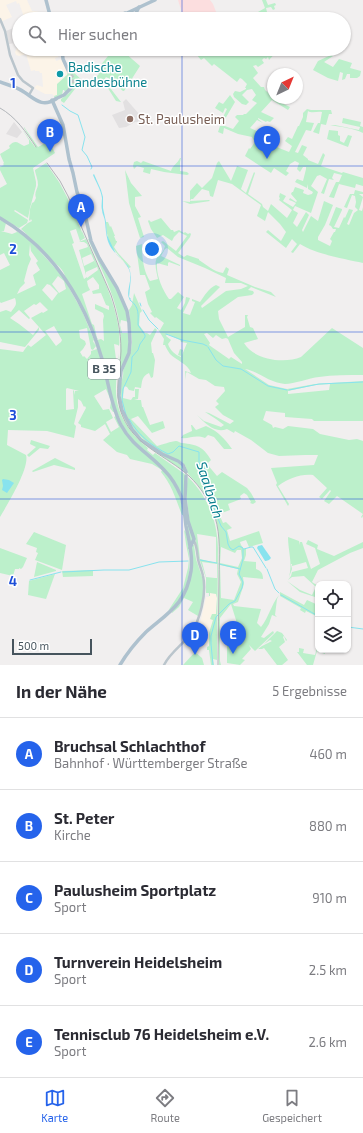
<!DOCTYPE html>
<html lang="de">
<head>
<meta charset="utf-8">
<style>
  :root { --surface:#fff; --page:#f7f7f7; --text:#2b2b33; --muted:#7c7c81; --line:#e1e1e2; --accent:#2563eb }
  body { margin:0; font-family:"Exo 2",sans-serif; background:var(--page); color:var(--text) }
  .controls { position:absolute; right:12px; bottom:12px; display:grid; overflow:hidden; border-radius:8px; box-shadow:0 1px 3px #0004 }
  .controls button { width:36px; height:36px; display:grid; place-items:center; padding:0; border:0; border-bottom:1px solid var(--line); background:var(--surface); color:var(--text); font:20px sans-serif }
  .compass { position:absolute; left:267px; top:68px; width:36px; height:36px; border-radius:50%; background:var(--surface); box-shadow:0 1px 3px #0004; rotate:43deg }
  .scale { position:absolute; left:12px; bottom:10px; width:80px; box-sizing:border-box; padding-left:4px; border:2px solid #46545d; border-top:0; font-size:11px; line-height:14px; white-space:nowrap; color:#46545d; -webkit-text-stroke:3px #fff; paint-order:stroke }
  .you { position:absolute; left:152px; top:249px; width:14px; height:14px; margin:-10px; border:3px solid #fff; border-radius:50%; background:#1a73e8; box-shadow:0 0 0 6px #1a73e833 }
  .badge { display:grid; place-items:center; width:26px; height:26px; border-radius:50%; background:var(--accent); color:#fff; font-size:13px; font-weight:700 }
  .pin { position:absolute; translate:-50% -33px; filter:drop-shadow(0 1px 2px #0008) }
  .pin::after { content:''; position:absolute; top:21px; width:14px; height:12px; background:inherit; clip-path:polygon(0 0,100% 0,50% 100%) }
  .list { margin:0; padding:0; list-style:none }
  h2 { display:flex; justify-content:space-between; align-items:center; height:52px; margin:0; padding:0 16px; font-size:17px }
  h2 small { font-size:13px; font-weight:400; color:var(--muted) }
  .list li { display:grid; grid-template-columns:26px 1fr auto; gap:12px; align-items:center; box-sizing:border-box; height:72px; padding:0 16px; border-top:1px solid var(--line) }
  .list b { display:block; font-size:15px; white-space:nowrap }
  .list p { margin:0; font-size:13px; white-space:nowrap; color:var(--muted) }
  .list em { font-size:13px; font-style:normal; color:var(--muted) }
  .icon { flex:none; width:22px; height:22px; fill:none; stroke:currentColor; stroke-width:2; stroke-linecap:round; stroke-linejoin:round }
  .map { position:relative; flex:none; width:363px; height:665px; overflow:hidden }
  .search { position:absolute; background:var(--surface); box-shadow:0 1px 3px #0004; left:12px; right:12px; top:12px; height:44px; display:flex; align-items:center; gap:10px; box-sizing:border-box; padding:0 14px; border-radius:22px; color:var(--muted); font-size:15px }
  .sheet { height:412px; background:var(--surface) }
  nav { display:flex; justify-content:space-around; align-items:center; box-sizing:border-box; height:56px; border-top:1px solid var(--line); background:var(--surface); font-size:11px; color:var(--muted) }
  nav a { display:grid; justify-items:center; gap:2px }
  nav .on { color:var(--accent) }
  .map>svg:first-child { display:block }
  .commercial { fill:#fcf4e8 }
  .education { fill:#e2e0e1 }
  .medical { fill:#fcdedf }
  .green { fill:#bcf0cb; fill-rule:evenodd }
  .water { fill:#88e3ee }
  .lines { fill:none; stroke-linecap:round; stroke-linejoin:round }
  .stream { stroke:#88e3ee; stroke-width:1 }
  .major-tunnel { stroke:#c6c8ca; stroke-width:3.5; stroke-dasharray:3.5 2; stroke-linecap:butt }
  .minor { stroke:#bac5cc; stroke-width:2.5 }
  .major { stroke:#aec1ce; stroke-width:3.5 }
  .rail { stroke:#b1b5b9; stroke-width:1 }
  .grid { fill:none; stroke:#1d4ed8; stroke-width:1; stroke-opacity:0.55 }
  .culture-dot { fill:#0f9aa8; stroke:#fff; stroke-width:1.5 }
  .education-dot { fill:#8d6e63; stroke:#fff; stroke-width:1.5 }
  .labels { text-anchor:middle; stroke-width:3; stroke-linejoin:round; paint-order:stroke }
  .shield { fill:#fff; stroke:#7e878e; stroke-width:1 }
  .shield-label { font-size:12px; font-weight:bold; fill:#46545d }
  .culture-label { font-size:13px; fill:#0d838f; stroke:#fff; text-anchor:start }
  .education-label { font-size:13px; fill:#785e54; stroke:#fff; text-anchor:start }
  .water-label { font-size:14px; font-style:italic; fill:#0a808f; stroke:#fff }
  .grid-label { font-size:13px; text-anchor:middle; font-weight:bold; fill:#1d4ed8; stroke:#fff; stroke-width:3; stroke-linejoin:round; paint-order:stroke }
</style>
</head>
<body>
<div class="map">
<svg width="363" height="665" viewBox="0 0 363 665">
  <rect width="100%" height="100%" fill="#f1efef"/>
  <!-- commercial -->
  <g class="commercial">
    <polygon points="0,0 27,0 32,11 58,14 58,16 71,19 23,19 23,14 19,3 17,4 16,1 6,5 12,17 0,22"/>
    <polygon points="19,47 19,49 63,49 63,54 59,54 58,57 55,58 56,61 62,59 70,72 68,72 67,75 59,83 57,95 54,96 52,94 45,94 34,88 37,85 43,87 42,73 40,73 39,71 35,71 35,70 31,71 26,54 19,56 16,55 15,52 17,48"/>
    <polygon points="210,593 216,594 217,598 216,615 211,619 213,620 209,633 209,646 194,636 200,624 206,597 209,597"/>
  </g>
  <!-- education -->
  <g class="education">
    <polygon points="16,27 19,35 13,37 15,43 9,44 6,31"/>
    <polygon points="126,99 139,114 150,122 149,123 135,122 126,127 119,128 112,115 125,110 123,102"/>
    <polygon points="14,122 22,132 17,138 6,134"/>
  </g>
  <!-- medical -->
  <polygon class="medical" points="178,0 210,0 213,4 218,17 212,19 184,19"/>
  <!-- green -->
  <g class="green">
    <polygon points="262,0 266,0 268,5 275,3 276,5 274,6 275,9 273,10 271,7 266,8 267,12 272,12 273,14 266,19 263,19 258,12 265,8"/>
    <path d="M 192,49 L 279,49 L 269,60 L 268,57 L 266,59 L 264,58 L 262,60 L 264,63 L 258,67 L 256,65 L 253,66 L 258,73 L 253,78 L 261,87 L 264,87 L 265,90 L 272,96 L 271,98 L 290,107 L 288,110 L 272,100 L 261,112 L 274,118 L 270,122 L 267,121 L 266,122 L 258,118 L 258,119 L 263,123 L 257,120 L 250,128 L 257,131 L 267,126 L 273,129 L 263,139 L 279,148 L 289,152 L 292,146 L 285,141 L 288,137 L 292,139 L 298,126 L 299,126 L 303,117 L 303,113 L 307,109 L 311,110 L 331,110 L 332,114 L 329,114 L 326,125 L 321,124 L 319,134 L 313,132 L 318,123 L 320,123 L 322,112 C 317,111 312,114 308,111 L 306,122 L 314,123 L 311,131 L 306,130 L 295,152 L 298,153 L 302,145 L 307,147 L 303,155 L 308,159 L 308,160 L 318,164 L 323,153 L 325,155 L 321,166 L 342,173 L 343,172 L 363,178 L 363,186 L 356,184 L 355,188 L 339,184 L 334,198 L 329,197 L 336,182 L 339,182 L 342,175 L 334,173 L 332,178 L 334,180 L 329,179 L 324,194 L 321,193 L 327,179 L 320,175 L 317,176 L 311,186 L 318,192 L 311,213 L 295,206 L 293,210 L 298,213 L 293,223 L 297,227 L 306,212 L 309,215 L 302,230 L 303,232 L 311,216 L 318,221 L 324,201 L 333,205 L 325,225 L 318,237 L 318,240 L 330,246 L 332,241 L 330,239 L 334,232 L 335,232 L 336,229 L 333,229 L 331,226 L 329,225 L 336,207 L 342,209 L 342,210 L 334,227 L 339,228 L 344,217 L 345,218 L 349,209 L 353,210 L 347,224 L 349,225 L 354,213 L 358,210 L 355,207 L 356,202 L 355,196 L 352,195 L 347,208 L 344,207 L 350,194 L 354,194 L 355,190 L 363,192 L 363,194 L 359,194 L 363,197 L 359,210 L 362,211 L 363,207 L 363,263 C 345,259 315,254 300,244 L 293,253 L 291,252 L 297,244 L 292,239 L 286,248 L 266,232 L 268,230 L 281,241 L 286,232 L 280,224 L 268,212 L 265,221 L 257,216 L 261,205 L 232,184 L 218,180 L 213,197 L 210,196 L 209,191 L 202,189 L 193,199 L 191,199 L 190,201 L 209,200 L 210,201 L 190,204 L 182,201 L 190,202 L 190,191 L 197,183 L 202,188 L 212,178 L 217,163 L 219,161 L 231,181 L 237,166 L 248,170 L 241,189 L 246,193 L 254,172 L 255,173 L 248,194 L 262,204 L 263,207 L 268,211 L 271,204 L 287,218 L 292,210 L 279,200 L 280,198 L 279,197 L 280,193 L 286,196 L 283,201 L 293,207 L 296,203 L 292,201 L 289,200 L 290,198 L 296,202 L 297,201 L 291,194 L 292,192 L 293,192 L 295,187 L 304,190 L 303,193 L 308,195 L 312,194 L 313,192 L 308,189 L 308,184 L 307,188 L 295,182 L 297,179 L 303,181 L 306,169 L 306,167 L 303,167 L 300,172 L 297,169 L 299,163 L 295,161 L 290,164 L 286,171 L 289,173 L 286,176 L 274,168 L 271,173 L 245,156 L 249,148 L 250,149 L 255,142 L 253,139 L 252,137 L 238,134 L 224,128 L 223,134 L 218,132 L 220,126 L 225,126 L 233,129 L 239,121 L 235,117 L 237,115 L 243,115 L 244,114 L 246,114 L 257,103 L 252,100 L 256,95 L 252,89 L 247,90 L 241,96 L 242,95 L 249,102 L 246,105 L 242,104 L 234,97 L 233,94 L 235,91 L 240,92 L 246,89 L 246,88 L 245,88 L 247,84 L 242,79 L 240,78 L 237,82 L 214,64 L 212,66 L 204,58 L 201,60 Z"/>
    <polygon points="124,52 140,66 126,88 124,91 123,91 108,78 106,77 104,80 121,102 116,101 106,85 103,84 96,77 99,74 96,71 108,56"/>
    <polygon points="331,55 333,56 324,62 333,67 339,59 352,63 350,68 361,71 360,76 357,78 350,78 350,74 347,74 345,79 342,80 343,73 340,72 338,81 328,78 313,70 318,61"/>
    <polygon points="72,71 82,80 64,103 61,101 61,99 69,93 73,87 65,92 64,90 63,90 62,95 55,98 54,96 57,95 57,84 67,75 68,72"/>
    <polygon points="230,95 235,102 225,119 223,117 227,109 225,108 223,113 215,108 219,102 223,104"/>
    <path d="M 343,118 L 361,122 L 360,126 L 363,127 L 363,133 C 353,128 341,127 330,125 L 335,125 L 359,130 L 360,127 L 342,123 Z"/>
    <path d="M 24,127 L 38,147 L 49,141 L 55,153 L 33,168 L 36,182 L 36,186 L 30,208 L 28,218 L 15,210 L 14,211 L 28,220 L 27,223 L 19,228 L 0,217 L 0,188 L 7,184 L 0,170 L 0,167 L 4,165 L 3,164 L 4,163 L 0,154 L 10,148 L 9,146 C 16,139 17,143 24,146 L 29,144 L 29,140 L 22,129 L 35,147 L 36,147 L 24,128 Z"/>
    <polygon points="329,130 338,131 338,135 340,136 340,141 344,143 348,135 352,136 348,147 327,139"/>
    <path d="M 180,158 L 181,158 L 180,162 L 180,171 L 187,172 L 189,174 L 187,175 L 164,172 L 151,169 L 150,174 L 143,172 L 144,168 L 137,166 L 134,169 L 133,166 L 134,162 L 137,161 L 141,163 L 143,161 L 171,171 C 172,166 178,163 180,158 Z"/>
    <path d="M 46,163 L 59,182 L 67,197 L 82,232 L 82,231 L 85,238 L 80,241 L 76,229 L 70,231 L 74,243 L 72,244 L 84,279 L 87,277 L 87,278 L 98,270 L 97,266 L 97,267 L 86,272 L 86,275 L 79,250 L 88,247 L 87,244 L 84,242 L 79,242 L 86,239 C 99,269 115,299 119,331 C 119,336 120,342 119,346 L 118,345 L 114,344 L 116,359 L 118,359 L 119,353 C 118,365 116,376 116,387 C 115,413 129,433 148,448 L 147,450 L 153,455 L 155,453 L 186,475 L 184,497 L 193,538 L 192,541 L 190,541 L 184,505 L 175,483 L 131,438 L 123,426 L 116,410 L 97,340 L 101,339 L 104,341 L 103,320 L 104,316 L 103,313 L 95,309 L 95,304 L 109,310 L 109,306 L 106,305 L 101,293 L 93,294 L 92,291 L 99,289 L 99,285 L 93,277 L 87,281 L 88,286 L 90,290 L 82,294 L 92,324 L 94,325 L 97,338 L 98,338 L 97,339 L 65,276 C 63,269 58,266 53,261 C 43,250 32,239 21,229 L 28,223 L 32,221 L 31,219 L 30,221 L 29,220 L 30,209 L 32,203 L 34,202 L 36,198 C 34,193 37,190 38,185 C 38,180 36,175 35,171 L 35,170 ZM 88,247 L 96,265 L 94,261 L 84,266 L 82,258 L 91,254 Z"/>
    <polygon points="125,170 131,183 142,196 135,197 135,206 141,217 138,218 144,237 140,238 129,203"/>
    <path d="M 161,218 L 171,230 L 173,230 L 174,232 L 179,230 L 184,233 L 185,232 L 188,234 L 190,233 L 191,234 L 190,237 L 178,253 L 184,257 L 187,255 L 199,259 L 199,260 C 207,265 214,272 223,273 L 226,267 L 229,269 L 227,275 L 255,287 L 271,292 L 276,297 L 251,287 L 248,290 L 253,291 L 254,293 L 252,295 L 238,297 L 218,311 L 219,319 L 228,337 L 245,327 L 245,315 L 248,315 L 247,317 L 250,327 L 253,328 L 258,339 L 244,343 C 254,360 284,364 301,357 L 332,328 L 363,348 L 363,375 C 348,375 333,375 319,377 C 309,378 294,384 285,384 C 269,383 258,371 245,369 L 269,385 L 287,389 L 315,384 L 363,381 L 363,421 L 314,421 L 312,419 L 285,417 L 285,413 L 266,411 L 263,420 L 272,425 L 273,428 L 275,427 L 283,429 L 288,426 L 313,429 L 320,434 L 349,440 L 357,439 L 363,441 L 363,516 L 362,518 L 361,517 L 363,514 L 337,496 L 329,504 L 324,501 L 331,491 L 330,490 L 322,499 L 319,497 L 327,488 L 313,475 C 299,474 290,478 278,486 L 289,504 L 288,506 L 276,485 L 277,483 L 271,468 L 314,465 L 318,455 L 305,455 L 279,456 L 268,453 L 251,440 L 235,431 L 234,433 L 227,429 C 215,434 205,423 197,415 L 204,421 L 221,427 L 224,425 L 216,419 L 205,412 L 209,413 L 230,424 L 234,421 L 223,415 L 215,407 L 219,404 L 216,401 L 225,391 L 224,387 L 215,386 L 206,380 L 199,379 L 187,372 L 186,373 L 186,380 L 185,371 L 191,373 C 188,364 176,360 170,354 C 168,351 166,348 165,345 L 163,345 L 164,339 L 159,331 L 158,331 L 160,330 L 164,323 L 156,317 L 155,318 L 150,313 L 152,312 L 148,304 L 145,292 L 150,289 L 145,275 L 140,275 L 136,246 L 142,244 C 142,257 143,270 150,281 L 158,279 C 157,273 153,262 158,256 C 162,252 163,253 165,246 L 161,242 L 163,241 L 176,251 L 187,236 L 179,232 L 174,237 L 172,241 L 163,235 L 157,238 L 151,229 L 148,221 L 149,220 L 151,222 ZM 167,248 L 178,257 L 205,268 L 226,278 L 225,283 L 241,283 L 248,286 L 241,289 L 226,291 L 202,308 L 201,306 L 220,287 L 216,285 C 208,289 205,295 200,302 L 192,299 L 192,301 L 195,302 L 190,315 L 183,313 L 189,301 L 190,298 L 186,297 L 185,303 L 181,310 L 177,308 L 184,297 L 178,292 L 171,299 L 169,299 C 162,289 156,275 157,263 L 168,266 L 168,263 L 169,262 L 180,266 L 180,265 L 161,256 L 165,249 ZM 207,333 L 213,338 L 216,335 L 222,339 L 226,338 L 228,339 L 234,353 L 242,362 L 242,364 L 231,357 L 229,359 L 209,345 L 210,343 L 204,334 ZM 167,334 L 180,340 L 181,342 L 187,343 L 182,355 L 183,350 L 180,349 L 178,355 L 181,356 L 181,357 C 175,355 170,350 168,344 L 171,340 L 166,336 ZM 330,384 L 329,390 L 288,394 L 288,391 L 315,385 Z"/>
    <path d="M 0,220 L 6,223 L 4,231 L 1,231 L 12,234 L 17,232 L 16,231 L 27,237 L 63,277 L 82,311 L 94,340 L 93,341 L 95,345 L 94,341 L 100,356 L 115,412 L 113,412 L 110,408 L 111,401 L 106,389 L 94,396 L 103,410 L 109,409 L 113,418 L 106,422 L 111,432 L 119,427 L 114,417 L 116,416 L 124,432 L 168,474 L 179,494 L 184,515 L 182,515 C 176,500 172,485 161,472 L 162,470 L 152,464 L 130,459 L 127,455 L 117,452 L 103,440 L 110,434 L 105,424 L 95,431 L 81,427 L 81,425 L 78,423 L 86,408 L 85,406 L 84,407 L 81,401 L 78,399 L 78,407 L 74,424 L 76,426 L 74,438 L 47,431 L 8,430 L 7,445 L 26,455 C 30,468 7,505 0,517 L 0,349 L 23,352 L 25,349 L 28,345 L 31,347 L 46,335 L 39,327 L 39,330 L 25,347 L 0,342 L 0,312 L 6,310 L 11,312 C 16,305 17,305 15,298 L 1,303 L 0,302 L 0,270 L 10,265 L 4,253 L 0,255 ZM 30,244 L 31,251 L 38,261 L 36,263 L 40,270 L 33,275 L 36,285 L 17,294 L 20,288 L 25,283 L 24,281 L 28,266 L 31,259 L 29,255 ZM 58,276 L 64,281 L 66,289 L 59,293 L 52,284 ZM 47,284 L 50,285 L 58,293 L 52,301 L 42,290 ZM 40,302 L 48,310 L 43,313 L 42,312 L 31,318 L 39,327 L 33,335 L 19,324 L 10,318 L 19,310 L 29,319 L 30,318 L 24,311 L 34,304 L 36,305 ZM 54,326 L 62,340 L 61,342 L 56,346 L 45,331 ZM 87,328 L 91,349 L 93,350 L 96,346 L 97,349 L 91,351 L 91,354 L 87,359 L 84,356 L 83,357 L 80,352 L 83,349 L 86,344 L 85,341 L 80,338 L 79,330 ZM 67,388 L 79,391 L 75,391 L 74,395 L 74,391 L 73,390 L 74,409 L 66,410 L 66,389 Z"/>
    <path d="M 106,222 L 108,222 L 110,227 L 111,226 L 115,236 L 114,236 L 116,241 L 117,241 L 117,242 L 114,247 L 118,253 L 131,267 L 129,268 C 116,251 106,246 106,222 Z"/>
    <path d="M 88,239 L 90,239 C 100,268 123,291 129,322 L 121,320 L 120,325 L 122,333 L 129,333 C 129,340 129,348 128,354 C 126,361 121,367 120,374 C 114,408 128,433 157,452 C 167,458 181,460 185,472 C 166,457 140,446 127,424 C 109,394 124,360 120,327 C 116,296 100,267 88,239 Z"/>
    <path d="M 134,293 L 142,311 L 140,313 L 139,325 L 145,333 L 147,333 L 150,335 L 155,328 L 157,330 L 151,343 L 152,353 L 153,353 L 155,360 L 153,377 L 151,378 L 149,373 C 142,376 142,381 141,388 L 135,387 L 134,391 L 129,390 L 127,387 L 124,386 L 123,398 L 131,400 L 133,397 L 135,397 L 135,389 L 139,389 L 138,399 L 134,400 L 141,400 L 142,407 L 143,407 L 150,425 L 163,421 L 165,428 L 152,433 L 138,416 L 131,419 L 157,446 C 161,445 172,441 176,441 C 178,441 180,443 182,443 C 197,445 203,446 211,460 L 207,464 L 217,476 L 222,472 L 247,488 L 251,493 L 256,502 L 253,504 L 250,503 L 251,502 L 247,495 L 244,493 L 240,496 L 241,499 L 228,504 L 230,510 L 219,514 L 223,523 L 226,522 L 232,528 L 227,530 L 230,541 L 259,531 L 263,543 L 249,547 L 246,540 L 240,542 L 241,545 L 244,549 L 246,548 L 246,555 L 244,561 L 256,562 L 256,569 C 261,571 263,573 263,579 L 243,577 L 244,584 L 238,602 L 233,604 L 234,606 L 261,609 L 257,623 L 261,627 C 269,617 271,605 279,595 L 277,599 L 275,615 L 277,617 L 272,615 L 269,624 L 261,637 L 264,638 L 273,631 L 274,633 L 255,651 L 249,645 L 251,649 L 242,659 L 245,660 L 240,665 L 227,663 L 227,643 L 239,643 L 236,620 L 231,604 L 220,618 L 220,661 L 221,665 L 219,665 L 219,540 C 218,521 213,504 201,489 C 198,484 193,480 189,475 C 186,472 187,467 184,464 C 180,460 172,458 167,456 C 152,448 137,436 129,421 C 122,409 120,396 121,383 C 122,379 124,375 123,371 L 131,350 L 132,341 L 129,310 L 132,305 ZM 221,547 L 235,553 L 237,550 L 241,550 L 242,558 L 238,567 L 220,563 ZM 220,565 L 238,569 L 237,574 L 241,582 L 234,600 L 221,598 Z"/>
    <path d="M 191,425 L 192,425 L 196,430 L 206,426 C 219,432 224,438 232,449 L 224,449 L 214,437 L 208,435 L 205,438 C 195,434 190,439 181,438 L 183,435 L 192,431 Z"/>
    <polygon points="31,440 50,446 48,449 40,448 29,457 27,455 36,447 30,444"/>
    <polygon points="55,458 75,468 75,470 54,465 33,472 32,471"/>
    <path d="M 188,477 C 208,497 217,520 218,548 L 217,665 L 217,660 L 213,659 L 214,665 L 211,665 L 209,650 L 207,650 L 207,647 L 209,646 L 209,633 L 213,620 L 210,619 L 212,614 L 216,614 L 217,598 L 216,594 L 210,593 L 210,596 L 209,596 L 209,593 L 206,593 L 206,578 L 199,558 L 195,539 L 190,526 L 186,491 ZM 197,534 L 216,537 L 216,563 L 200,559 ZM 202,562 L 217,564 L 217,578 L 215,578 L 206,577 Z"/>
    <path d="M 184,530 L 186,532 C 190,554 193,577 181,597 C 177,603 174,607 168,611 L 183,588 L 188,568 L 189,559 L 186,544 Z"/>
    <polygon points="34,532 66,545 62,570 35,560 38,553 36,552 37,548 26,544"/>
    <path d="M 288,537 L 299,541 L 300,545 L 300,542 L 302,542 L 311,569 L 320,564 L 315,548 L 306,544 L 308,540 L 318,545 L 317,549 L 334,556 L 363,542 L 363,548 L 350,553 L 318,570 L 312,582 L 318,586 L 318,598 L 300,592 L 287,581 L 300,590 L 312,595 L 316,587 L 304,576 L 292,577 L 288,580 L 291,576 L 292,572 L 308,568 L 306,562 L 292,566 L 292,564 L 291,564 L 292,569 L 289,577 C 293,564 288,551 288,537 Z"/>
    <polygon points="192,545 194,545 196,559 203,580 203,597 199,615 198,616 188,610 193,602 184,598 179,607 172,613 172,612 178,605 190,577 191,547"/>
    <polygon points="0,548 27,558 23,567 21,569 19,568 19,569 15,569 13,576 0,573"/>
    <polygon points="37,562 56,570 56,571 34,577"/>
    <polygon points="93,570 93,576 63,577 62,571"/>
    <polygon points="55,574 46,599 28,595 29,581"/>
    <polygon points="280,592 304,605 307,600 318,605 318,617 306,611 305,613 300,610 301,608 280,596"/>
    <polygon points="277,631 282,633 287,640 286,641 284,636 283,637 285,642 279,647 288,660 282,665 277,665 264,648 262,649 258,649 262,646 272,641 270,640 264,644"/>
    <polygon points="299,648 304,649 303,653 315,655 317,648 318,650 325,653 325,654 317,651 313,665 307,665 297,652 299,652"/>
    <polygon points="195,652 202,658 204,665 183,665"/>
  </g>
  <!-- water -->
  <g class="water">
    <path d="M 94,174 L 101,190 L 103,197 L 103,208 L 106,222 L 107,235 L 116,254 L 128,266 L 130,271 L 131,277 L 129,297 L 131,299 L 130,300 C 125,293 132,282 130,273 C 129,264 115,255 110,246 C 106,238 106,231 105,222 C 105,218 102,214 102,210 C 101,206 102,202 102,198 C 101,190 96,182 93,175 Z"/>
    <polygon points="3,479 9,480 14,483 7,493 2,490 3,486 2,480"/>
    <polygon points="262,545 271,558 269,560 266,561 265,561 257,548 258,546"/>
  </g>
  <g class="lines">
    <!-- stream -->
    <g class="stream">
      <polyline points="62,105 70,111 78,115 85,137 82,150 87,156 92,167 91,169"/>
      <polyline points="140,303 141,306"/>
      <polyline points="143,310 149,320 158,329"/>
      <polyline points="166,334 182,340 203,344 207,346"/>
      <polyline points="208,347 216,360 223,366 241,369 268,386 287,390"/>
      <polyline points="289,390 319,384 363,382"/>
      <path d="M 126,415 L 122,400 L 123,389 L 131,372 L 132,357 L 138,350 L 140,344 L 145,337 L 145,335 L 138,325 C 138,315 140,307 130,300"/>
      <path d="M 129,419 C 138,435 152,446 168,454 L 173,452 L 179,446 L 199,452 L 199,463 L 205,469 L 208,493 L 221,526 L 226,532 L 228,544 L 230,548 L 233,550 L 239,546 L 243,548 L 243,559 L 239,574 L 243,582 L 242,588 L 235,601 L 229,604 L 216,617 L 211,636 L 211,644 L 213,665"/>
      <polyline points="244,549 251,547 253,547 266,568"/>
      <polyline points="200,560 217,563"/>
      <polyline points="219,564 240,569"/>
      <polyline points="267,569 275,589 279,593"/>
      <polyline points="63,572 104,570 129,570 159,562 188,561"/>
      <polyline points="30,580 61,572"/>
      <polyline points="281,595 318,616"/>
      <polyline points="348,627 363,629"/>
    </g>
    <!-- major-tunnel -->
    <polyline class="major-tunnel" points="68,70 73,78 72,87"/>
    <!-- minor -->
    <g class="minor">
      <polyline points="0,19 5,31 10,55 18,75 23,81 33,88 29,95"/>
      <path d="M 164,665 C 170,653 182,645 190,635 C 200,621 207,593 203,576 C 202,570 199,565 198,559 C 197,553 197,546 194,541"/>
    </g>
    <!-- major -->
    <g class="major">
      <polyline points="46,0 51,19"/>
      <polyline points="127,13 155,0"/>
      <polyline points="51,16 69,18 75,17 76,19"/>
      <polyline points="113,19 125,13"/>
      <polyline points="133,19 139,7"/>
      <polyline points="62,49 63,59 68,70"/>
      <path d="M 0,82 C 8,85 17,87 24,92 C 35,99 42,108 56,99"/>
      <polyline points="55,99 64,95 72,87"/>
      <polyline points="52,100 63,125 69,159 73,173 77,192 84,210 91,241 99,258 117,288 127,311 129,323 130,342 129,353 121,371 120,381 119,396 122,410 132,429 141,440 162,454 178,461 183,465 186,472"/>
      <path d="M 0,218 C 53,249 85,301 102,359 C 108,380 111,406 121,425 C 132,446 150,454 165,471 C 172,478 177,487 181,496 C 184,506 185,516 186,526 C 189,541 193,556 191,571 C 186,604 169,612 146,632 C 136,642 127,653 120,665"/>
      <polyline points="186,476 185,499 188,521 194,539 190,548"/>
    </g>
    <!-- rail -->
    <g class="rail">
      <path d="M 0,108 C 16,117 26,132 36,147"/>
      <path d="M 47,163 L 60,181 L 68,196 L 111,295 C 117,313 121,331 121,351 C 120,373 113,395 123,417 C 135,446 167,456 189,476 C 201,487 210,502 215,517 C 221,536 219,557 219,577 C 219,606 218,636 218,665"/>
    </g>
  </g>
  <!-- grid -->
  <path class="grid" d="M 182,0 L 182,19M 182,49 L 182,665M 0,166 L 363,166M 0,332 L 363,332M 0,499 L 363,499"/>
  <!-- markers -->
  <circle class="culture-dot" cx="60" cy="74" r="4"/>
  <circle class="education-dot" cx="130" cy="119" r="4"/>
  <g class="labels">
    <!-- shield labels -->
    <rect class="shield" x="88" y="359" width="32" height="20" rx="3"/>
    <g class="shield-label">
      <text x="104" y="373">B 35</text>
    </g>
    <!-- culture labels -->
    <g class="culture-label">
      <text x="68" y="72">Badische<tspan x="68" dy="15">Landesbühne</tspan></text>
    </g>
    <!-- education labels -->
    <g class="education-label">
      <text x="138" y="124">St. Paulusheim</text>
    </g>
    <!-- water labels -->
    <g class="water-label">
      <text transform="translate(210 490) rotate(72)" y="5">Saalbach</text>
    </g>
  </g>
  <g class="grid-label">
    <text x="13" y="88">1</text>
    <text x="13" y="254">2</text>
    <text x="13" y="420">3</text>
    <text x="13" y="586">4</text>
  </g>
</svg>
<div class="controls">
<button><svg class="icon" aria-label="locate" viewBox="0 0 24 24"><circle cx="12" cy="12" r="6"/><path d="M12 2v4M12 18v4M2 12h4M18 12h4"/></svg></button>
<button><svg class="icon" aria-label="layers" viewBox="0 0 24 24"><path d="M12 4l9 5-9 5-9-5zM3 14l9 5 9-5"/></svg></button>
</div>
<svg class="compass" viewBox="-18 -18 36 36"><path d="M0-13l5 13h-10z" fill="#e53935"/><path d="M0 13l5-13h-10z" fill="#7c7c81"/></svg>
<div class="scale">500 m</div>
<div class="you"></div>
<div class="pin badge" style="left:81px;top:227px">A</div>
<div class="pin badge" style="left:50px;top:152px">B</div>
<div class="pin badge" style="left:267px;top:159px">C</div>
<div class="pin badge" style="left:195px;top:655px">D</div>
<div class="pin badge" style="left:233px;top:654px">E</div>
<div class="search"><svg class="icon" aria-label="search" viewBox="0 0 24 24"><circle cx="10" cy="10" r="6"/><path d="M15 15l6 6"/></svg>Hier suchen</div>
</div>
<section class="sheet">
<h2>In der Nähe<small>5 Ergebnisse</small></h2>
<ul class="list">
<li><span class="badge">A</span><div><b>Bruchsal Schlachthof</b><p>Bahnhof · Württemberger Straße</p></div><em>460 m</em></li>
<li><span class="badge">B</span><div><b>St. Peter</b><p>Kirche</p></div><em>880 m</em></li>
<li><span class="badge">C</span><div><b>Paulusheim Sportplatz</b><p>Sport</p></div><em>910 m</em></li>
<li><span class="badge">D</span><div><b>Turnverein Heidelsheim</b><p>Sport</p></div><em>2.5 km</em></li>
<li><span class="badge">E</span><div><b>Tennisclub 76 Heidelsheim e.V.</b><p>Sport</p></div><em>2.6 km</em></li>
</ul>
</section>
<nav>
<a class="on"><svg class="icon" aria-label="map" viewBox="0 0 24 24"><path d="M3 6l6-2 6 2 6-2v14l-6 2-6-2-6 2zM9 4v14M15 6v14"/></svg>Karte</a>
<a><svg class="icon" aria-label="directions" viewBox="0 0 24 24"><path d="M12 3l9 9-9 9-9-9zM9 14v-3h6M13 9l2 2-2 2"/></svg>Route</a>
<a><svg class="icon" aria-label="saved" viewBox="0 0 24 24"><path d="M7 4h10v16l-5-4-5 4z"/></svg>Gespeichert</a>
</nav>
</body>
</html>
